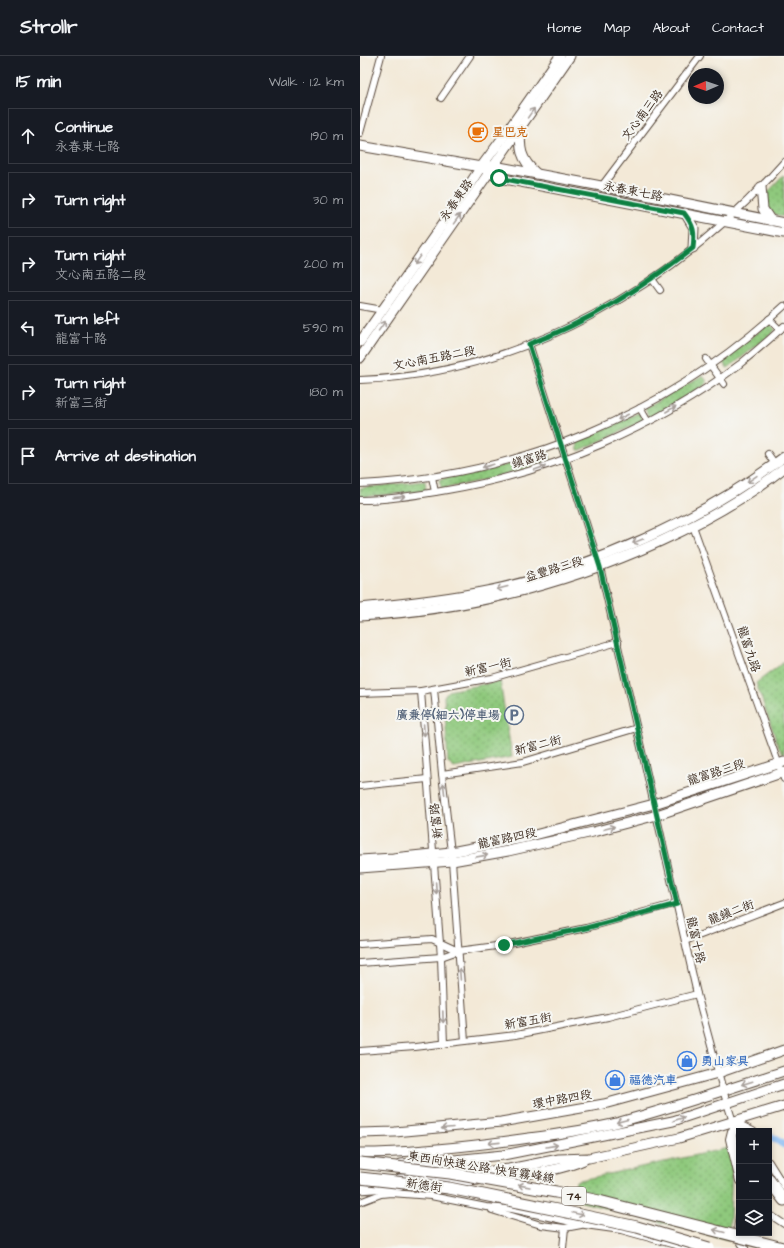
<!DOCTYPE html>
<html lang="en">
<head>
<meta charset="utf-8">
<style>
  :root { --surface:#171b24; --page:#242831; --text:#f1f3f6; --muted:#9ea1a6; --line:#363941 }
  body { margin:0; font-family:"Architects Daughter","LXGW WenKai TC",sans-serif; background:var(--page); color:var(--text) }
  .controls { position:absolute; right:12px; bottom:12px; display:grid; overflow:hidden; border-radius:0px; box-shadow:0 2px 6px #0003 }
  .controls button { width:36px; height:36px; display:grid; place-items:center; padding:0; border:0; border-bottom:1px solid var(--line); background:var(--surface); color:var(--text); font:20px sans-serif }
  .compass { position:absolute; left:328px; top:12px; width:36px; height:36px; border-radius:50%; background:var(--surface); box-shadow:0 2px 6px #0003; rotate:268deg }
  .stop { position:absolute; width:12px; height:12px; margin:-9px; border:3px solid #0b8043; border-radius:50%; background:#fff }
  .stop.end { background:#0b8043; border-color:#fff; box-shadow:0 1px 4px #0008 }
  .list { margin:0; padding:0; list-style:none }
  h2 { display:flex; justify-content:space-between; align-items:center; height:52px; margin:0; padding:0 16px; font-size:17px }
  h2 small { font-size:13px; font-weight:400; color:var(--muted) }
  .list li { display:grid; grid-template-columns:26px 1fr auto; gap:12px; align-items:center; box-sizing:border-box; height:56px; margin:0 8px 8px; padding:0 8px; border:1px solid var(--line); border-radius:0px }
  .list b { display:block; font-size:15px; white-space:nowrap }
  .list p { margin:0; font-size:13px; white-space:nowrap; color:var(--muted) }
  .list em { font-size:13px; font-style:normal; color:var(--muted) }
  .icon { flex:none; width:22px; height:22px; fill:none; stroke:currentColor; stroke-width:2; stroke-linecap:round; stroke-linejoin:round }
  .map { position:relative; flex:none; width:424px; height:1192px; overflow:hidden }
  header { display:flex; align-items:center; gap:24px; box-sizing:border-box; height:56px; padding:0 20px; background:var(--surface); border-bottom:1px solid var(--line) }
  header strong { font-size:19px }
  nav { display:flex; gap:22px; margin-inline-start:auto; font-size:14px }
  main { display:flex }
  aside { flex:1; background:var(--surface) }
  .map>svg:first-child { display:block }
  .green { fill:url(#green-dots); stroke:#657a4e }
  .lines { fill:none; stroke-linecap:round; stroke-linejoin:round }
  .canal { stroke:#85baf3; stroke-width:7 }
  .street-casing { stroke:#57473a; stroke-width:8 }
  .secondary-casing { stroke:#57473a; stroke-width:11 }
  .highway-casing { stroke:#57473a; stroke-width:13 }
  .street { stroke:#fff; stroke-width:6 }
  .secondary { stroke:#fff; stroke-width:9 }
  .highway { stroke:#fff; stroke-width:11 }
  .highway-bridge-casing { stroke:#57473a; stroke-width:13; stroke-linecap:butt }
  .highway-bridge { stroke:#fff; stroke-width:11 }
  .oneway { stroke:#a79f9a }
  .route { stroke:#0b8043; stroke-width:5 }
  .labels { text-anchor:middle; stroke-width:4; stroke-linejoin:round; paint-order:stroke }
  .shield { fill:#f6f6f2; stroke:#73675e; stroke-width:1 }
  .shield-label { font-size:11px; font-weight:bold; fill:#3b2a1e }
  .street-label { font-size:12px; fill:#3b2a1e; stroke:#f6f6f2 }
  .food-label { font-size:12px; font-weight:bold; fill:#c56008; stroke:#f6f6f2; text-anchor:start }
  .service-label { font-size:12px; font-weight:bold; fill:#4e5e75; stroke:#f6f6f2; text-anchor:end }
  .shop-label { font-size:12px; font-weight:bold; fill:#366cbe; stroke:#f6f6f2; text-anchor:start }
</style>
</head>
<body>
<header>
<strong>Strollr</strong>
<nav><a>Home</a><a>Map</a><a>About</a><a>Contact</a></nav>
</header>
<main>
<aside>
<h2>15 min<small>Walk · 1.2 km</small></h2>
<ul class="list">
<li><svg class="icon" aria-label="ahead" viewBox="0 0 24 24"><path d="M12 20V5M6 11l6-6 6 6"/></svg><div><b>Continue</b><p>永春東七路</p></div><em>190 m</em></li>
<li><svg class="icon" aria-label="right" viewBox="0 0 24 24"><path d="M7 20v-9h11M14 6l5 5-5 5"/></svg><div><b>Turn right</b></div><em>30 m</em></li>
<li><svg class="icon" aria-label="right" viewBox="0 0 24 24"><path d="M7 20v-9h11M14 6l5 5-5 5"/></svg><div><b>Turn right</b><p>文心南五路二段</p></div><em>200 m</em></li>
<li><svg class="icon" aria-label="left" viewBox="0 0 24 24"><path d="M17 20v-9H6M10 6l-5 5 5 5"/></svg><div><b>Turn left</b><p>龍富十路</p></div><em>590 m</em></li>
<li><svg class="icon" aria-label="right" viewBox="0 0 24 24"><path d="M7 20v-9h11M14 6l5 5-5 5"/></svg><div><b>Turn right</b><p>新富三街</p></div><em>180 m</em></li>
<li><svg class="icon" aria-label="arrive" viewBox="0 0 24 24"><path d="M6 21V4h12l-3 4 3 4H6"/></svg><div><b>Arrive at destination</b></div></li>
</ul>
</aside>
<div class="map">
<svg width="424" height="1192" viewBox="0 0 424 1192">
  <defs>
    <pattern id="green-dots" width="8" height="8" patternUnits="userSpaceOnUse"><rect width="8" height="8" fill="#8fc97d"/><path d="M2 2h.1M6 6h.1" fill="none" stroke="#76a366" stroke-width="1.8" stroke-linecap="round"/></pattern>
  </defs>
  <rect width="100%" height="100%" fill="#f6f6f2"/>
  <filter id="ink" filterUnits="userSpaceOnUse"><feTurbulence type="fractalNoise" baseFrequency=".025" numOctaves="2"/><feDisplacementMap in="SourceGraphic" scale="8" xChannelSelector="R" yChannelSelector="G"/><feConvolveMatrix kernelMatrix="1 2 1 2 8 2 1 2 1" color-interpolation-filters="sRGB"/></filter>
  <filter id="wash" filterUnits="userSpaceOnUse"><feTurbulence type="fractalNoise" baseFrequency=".012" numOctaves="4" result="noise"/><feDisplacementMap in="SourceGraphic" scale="16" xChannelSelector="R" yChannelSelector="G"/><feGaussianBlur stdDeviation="0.9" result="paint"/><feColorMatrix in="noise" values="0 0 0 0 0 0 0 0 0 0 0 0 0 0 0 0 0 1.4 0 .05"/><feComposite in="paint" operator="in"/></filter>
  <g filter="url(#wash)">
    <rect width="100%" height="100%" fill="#f3e9d7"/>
    <!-- green -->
    <g class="green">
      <path d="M 424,119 L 424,161 C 408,157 406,152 407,137 Z"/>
      <polygon points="409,267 415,273 413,277 368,312 366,311 362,305 363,304"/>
      <polygon points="343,319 347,326 344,330 291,361 289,361 285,352"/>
      <polygon points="278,357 280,357 283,363 283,365 221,394 218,394 217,385 249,371"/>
      <polygon points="187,396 189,396 191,404 190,405 128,423 82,433 79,425 80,423 146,409"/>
      <polygon points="65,425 66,434 65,435 0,441 0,432"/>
      <polygon points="424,606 424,698 419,692 396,627"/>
      <polygon points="140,625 152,701 94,712 88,707 84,640 88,635"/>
      <polygon points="373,1091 369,1184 214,1144 216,1125"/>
    </g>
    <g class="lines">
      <!-- canal -->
      <polyline class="canal" points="409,1079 424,1089"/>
    </g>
  </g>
  <g filter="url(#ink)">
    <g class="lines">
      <defs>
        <g id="street">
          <polyline points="81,42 110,0"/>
          <polyline points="0,77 21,0"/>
          <polyline points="241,131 340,0"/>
          <polyline points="292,223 300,234"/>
          <polyline points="0,250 23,254"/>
          <polyline points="409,263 420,274"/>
          <polyline points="169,288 240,511 337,938 363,1034 373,1066 373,1080 379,1103"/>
          <polyline points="346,303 364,328"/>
          <path d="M 0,324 C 165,318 316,228 424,106"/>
          <polyline points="280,352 288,366"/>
          <polyline points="408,398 415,408"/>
          <polyline points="72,421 75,436"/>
          <path d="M 0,428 C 160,420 307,358 424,250"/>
          <path d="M 0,444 C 29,444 59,439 87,434 C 191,417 297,371 380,308 C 395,296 410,283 424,270"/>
          <polyline points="333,470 424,723"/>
          <polyline points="74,633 82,718 92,805 105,985"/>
          <polyline points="61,635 81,901 84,988"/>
          <polyline points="0,637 61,635 132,622 258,586"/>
          <polyline points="82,718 163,706 277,672"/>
          <polyline points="0,730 67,723"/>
          <polyline points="325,885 424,847"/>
          <polyline points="0,888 72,883 98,895"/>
          <polyline points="0,907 81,901 98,895 144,889 226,872 317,847"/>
          <polyline points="0,995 55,991 156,979 248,961 337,938"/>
          <polyline points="377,1067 393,1075"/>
          <polyline points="371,1075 369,1083 379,1125"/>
          <polyline points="409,1106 424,1130"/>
          <polyline points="0,1146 21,1138 31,1137 71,1140 126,1151 152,1153 225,1169 261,1174 326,1192"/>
          <polyline points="132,1154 181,1169 205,1172 221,1169"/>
          <polyline points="409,1158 424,1168"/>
          <path d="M 379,1160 C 377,1173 375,1182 385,1192"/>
          <polyline points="203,1192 205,1172"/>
        </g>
        <g id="secondary">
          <path d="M 161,71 C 159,92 160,103 177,118"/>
          <polyline points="0,90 121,111 139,122 424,177"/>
          <polyline points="129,111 134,110 236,129 424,167"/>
          <polyline points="401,131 403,153 411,165"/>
          <polyline points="325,157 334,172 333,192"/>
          <polyline points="0,286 96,149 121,111 144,80 200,0"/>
          <polyline points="0,302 210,0"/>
          <path d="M 0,552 C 44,548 88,543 132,534 C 232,512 342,463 424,401"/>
          <path d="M 0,560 C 106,554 205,529 301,485 C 345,465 386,442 424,412"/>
          <polyline points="0,804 33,802 91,796 163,782 294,748 424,706"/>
          <polyline points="0,812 92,805 148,795 233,776 297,759 424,716"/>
          <polyline points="0,1077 35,1076 141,1066 244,1048 358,1017 424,994"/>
          <path d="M 0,1097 C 56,1097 113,1090 169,1082 C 198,1078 227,1074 256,1067 C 313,1052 368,1033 424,1015"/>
          <polyline points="41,1108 84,1105 143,1099 313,1065 424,1028"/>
          <polyline points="107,1118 149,1113 199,1103 229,1102 319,1082 424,1050"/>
          <path d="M 131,1122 C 161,1118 195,1117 224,1104"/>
          <polyline points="39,1123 89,1121"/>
          <polyline points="81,1128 118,1124"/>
          <polyline points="0,1133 40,1130"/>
        </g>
        <g id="highway">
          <polyline points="373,1066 381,1075"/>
          <polyline points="409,1124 424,1144"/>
        </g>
      </defs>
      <!-- street casing -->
      <use href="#street" class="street-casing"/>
      <!-- secondary casing -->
      <use href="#secondary" class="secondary-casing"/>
      <!-- highway casing -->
      <use href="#highway" class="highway-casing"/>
      <!-- street -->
      <use href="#street" class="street"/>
      <!-- secondary -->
      <use href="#secondary" class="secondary"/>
      <!-- highway -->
      <use href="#highway" class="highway"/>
      <defs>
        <g id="highway-bridge">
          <polyline points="0,1107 90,1117 196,1136 239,1145 423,1192"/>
          <polyline points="0,1122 89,1132 197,1154 277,1171 349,1192"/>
        </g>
      </defs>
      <!-- highway-bridge casing -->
      <use href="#highway-bridge" class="highway-bridge-casing"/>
      <!-- highway-bridge -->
      <use href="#highway-bridge" class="highway-bridge"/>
    </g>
    <!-- one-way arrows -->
    <defs><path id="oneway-shaft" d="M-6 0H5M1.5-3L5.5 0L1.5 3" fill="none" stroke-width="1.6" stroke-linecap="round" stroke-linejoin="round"/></defs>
    <g class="oneway">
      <use href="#oneway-shaft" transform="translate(171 57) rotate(-55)"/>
      <use href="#oneway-shaft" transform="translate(97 163) rotate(-54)"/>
      <use href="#oneway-shaft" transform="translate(57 204) rotate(125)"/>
      <use href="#oneway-shaft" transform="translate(22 270) rotate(-55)"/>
      <use href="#oneway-shaft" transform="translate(311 353) rotate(-30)"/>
      <use href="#oneway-shaft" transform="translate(263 361) rotate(153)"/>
      <use href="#oneway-shaft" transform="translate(128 410) rotate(164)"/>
      <use href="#oneway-shaft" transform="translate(180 412) rotate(-19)"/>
      <use href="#oneway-shaft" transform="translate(392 423) rotate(145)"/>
      <use href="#oneway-shaft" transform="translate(39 441) rotate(-6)"/>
      <use href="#oneway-shaft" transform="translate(278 485) rotate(158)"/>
      <use href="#oneway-shaft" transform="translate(142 532) rotate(166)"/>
      <use href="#oneway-shaft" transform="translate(64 674) rotate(86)"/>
      <use href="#oneway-shaft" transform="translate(84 733) rotate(-97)"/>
      <use href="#oneway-shaft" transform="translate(249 772) rotate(-15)"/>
      <use href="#oneway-shaft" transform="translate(122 800) rotate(-10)"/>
      <use href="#oneway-shaft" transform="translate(76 832) rotate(86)"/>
      <use href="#oneway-shaft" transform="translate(100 918) rotate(-94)"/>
      <use href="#oneway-shaft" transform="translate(83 961) rotate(88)"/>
      <use href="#oneway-shaft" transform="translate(387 1027) rotate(163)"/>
      <use href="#oneway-shaft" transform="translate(319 1063) rotate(-18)"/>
      <use href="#oneway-shaft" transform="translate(262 1065) rotate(165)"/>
      <use href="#oneway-shaft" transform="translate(87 1072) rotate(175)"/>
      <use href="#oneway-shaft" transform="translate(134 1087) rotate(174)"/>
      <use href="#oneway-shaft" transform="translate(192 1090) rotate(-10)"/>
      <use href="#oneway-shaft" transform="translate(164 1130) rotate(-170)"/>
      <use href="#oneway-shaft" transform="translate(218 1158) rotate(12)"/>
      <use href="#oneway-shaft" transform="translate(359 1175) rotate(-166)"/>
    </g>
  </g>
  <g class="lines" filter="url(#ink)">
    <!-- route -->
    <path class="route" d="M 139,122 L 324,157 C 334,170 335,176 333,192 C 281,232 231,265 169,288 L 240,511 L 317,848 L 226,872 L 144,889"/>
  </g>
  <!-- icons -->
  <defs>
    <symbol id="cafe-ring" viewBox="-11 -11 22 22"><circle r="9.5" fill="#f6f6f2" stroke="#e8710a" stroke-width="1.5"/><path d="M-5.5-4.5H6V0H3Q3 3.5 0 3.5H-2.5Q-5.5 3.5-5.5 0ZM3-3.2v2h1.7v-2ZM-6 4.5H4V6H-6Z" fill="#e8710a"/></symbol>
    <symbol id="parking-ring" viewBox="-11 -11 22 22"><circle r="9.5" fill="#f6f6f2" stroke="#5c6f8a" stroke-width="1.5"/><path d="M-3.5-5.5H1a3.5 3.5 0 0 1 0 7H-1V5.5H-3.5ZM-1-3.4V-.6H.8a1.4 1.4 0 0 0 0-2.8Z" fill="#5c6f8a"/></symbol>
    <symbol id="shop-ring" viewBox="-11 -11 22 22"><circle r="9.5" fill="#f6f6f2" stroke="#3f7fe0" stroke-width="1.5"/><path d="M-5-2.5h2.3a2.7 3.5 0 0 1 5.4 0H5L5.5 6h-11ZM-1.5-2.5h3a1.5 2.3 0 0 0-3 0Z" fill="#3f7fe0"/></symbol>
  </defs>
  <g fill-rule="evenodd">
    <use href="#cafe-ring" x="107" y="65" width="22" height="22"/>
    <use href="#parking-ring" x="143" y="648" width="22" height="22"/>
    <use href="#shop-ring" x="316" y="994" width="22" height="22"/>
    <use href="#shop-ring" x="244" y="1013" width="22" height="22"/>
  </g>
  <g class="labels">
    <!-- shield labels -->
    <rect class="shield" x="202" y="1131" width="24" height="18" rx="3"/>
    <g class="shield-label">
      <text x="214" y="1144">74</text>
    </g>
    <!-- street labels -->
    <g class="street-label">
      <text transform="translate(282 59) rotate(-53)" y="4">文心南三路</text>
      <text transform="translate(273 135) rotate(11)" y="4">永春東七路</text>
      <text transform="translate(96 144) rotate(-55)" y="4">永春東路</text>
      <text transform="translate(74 302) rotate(-11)" y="4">文心南五路二段</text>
      <text transform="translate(169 403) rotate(-17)" y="4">鎮富路</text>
      <text transform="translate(194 513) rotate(-17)" y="4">益豐路三段</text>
      <text transform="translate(389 593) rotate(71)" y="4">龍富九路</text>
      <text transform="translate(128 611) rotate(-13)" y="4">新富一街</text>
      <text transform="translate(178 689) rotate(-14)" y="4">新富二街</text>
      <text transform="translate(356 716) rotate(-18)" y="4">龍富路三段</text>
      <text transform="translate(76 765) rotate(-97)" y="4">新富路</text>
      <text transform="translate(147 782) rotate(-12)" y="4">龍富路四段</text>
      <text transform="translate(371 856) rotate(-21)" y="4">龍鎮二街</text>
      <text transform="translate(336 884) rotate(77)" y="4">龍富十路</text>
      <text transform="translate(168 965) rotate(-10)" y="4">新富五街</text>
      <text transform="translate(202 1043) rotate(-10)" y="4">環中路四段</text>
      <text transform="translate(121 1111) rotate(9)" y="4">東西向快速公路 快官霧峰線</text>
      <text transform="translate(64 1129) rotate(8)" y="4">新德街</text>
    </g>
    <!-- food labels -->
    <g class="food-label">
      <text x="132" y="80">星巴克</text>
    </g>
    <!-- service labels -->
    <g class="service-label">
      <text x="140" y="663">廣兼停(細六)停車場</text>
    </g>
    <!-- shop labels -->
    <g class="shop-label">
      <text x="341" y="1009">勇山家具</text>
      <text x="269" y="1028">福德汽車</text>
    </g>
  </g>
</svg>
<div class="controls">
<button>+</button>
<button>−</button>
<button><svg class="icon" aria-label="layers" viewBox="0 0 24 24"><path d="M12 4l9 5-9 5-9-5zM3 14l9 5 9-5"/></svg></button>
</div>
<svg class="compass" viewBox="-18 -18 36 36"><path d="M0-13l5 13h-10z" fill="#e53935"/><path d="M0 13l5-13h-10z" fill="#9ea1a6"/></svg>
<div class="stop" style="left:139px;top:122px"></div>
<div class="stop end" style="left:144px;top:889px"></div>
</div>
</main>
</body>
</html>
